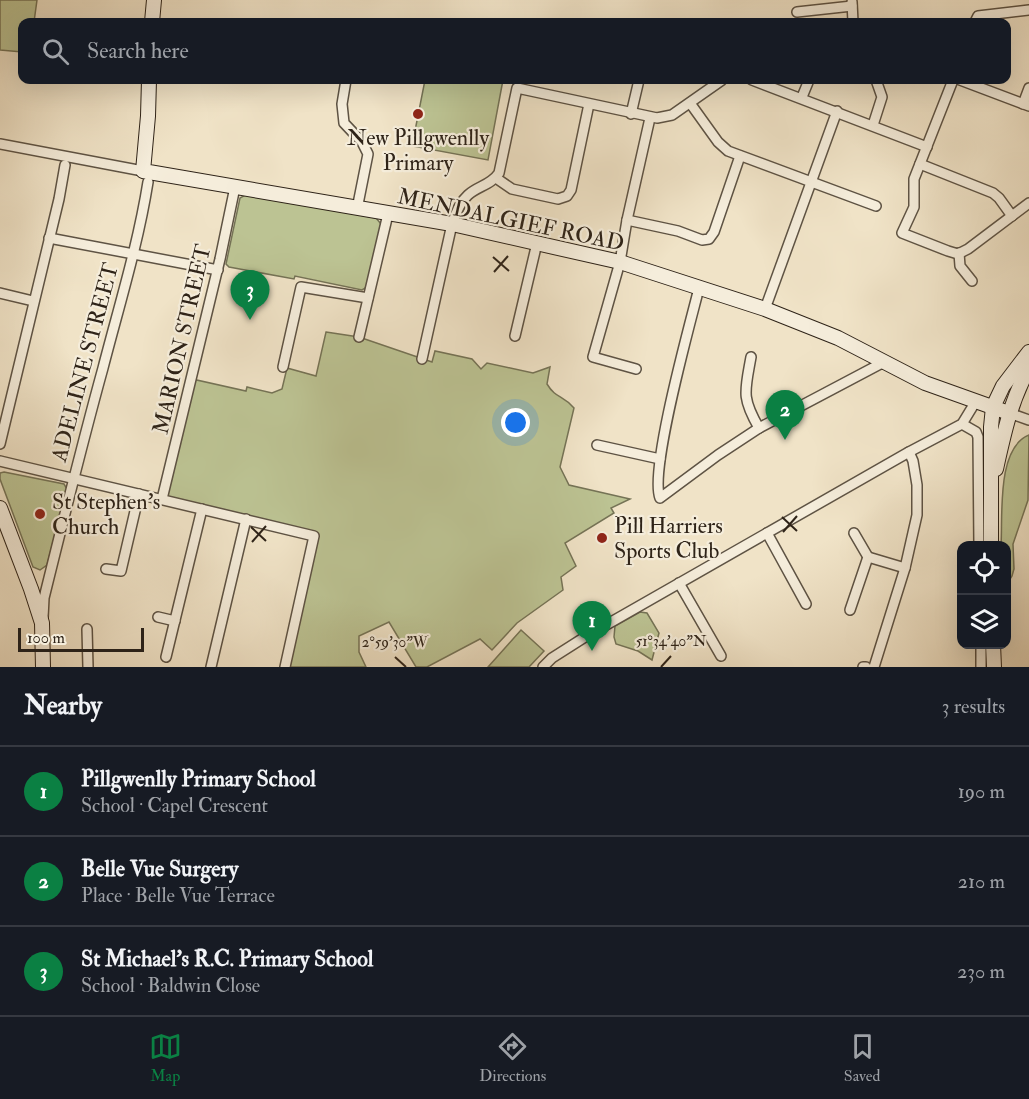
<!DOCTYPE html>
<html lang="en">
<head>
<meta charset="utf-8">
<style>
  :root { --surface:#171b24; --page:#242831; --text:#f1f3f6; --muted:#9ea1a6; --line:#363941; --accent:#0b8043 }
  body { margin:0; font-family:"IM FELL Double Pica",serif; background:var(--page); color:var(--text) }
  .controls { position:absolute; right:18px; bottom:18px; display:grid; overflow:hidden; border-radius:12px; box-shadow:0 6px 24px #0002 }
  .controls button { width:54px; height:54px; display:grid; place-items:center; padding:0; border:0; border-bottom:2px solid var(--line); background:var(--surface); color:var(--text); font:30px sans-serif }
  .scale { position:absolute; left:18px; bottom:15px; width:126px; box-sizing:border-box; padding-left:6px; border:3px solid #2e2318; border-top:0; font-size:16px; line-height:21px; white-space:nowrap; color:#2e2318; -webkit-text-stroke:4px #f5eddb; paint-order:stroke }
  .you { position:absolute; left:516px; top:423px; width:21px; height:21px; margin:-15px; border:4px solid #fff; border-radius:50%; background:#1a73e8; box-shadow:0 0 0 9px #1a73e833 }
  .badge { display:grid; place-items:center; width:39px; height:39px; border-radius:50%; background:var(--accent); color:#fff; font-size:20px; font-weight:700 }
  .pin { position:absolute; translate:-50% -50px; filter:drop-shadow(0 2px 3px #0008) }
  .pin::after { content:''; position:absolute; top:32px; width:21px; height:18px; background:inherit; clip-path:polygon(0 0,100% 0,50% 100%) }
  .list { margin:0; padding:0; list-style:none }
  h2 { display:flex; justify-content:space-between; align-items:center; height:78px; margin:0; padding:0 24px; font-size:26px }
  h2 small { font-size:20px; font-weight:400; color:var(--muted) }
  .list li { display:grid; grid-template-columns:39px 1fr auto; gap:18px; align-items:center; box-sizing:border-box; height:90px; padding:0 24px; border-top:2px solid var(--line) }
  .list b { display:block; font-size:22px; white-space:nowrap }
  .list p { margin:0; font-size:20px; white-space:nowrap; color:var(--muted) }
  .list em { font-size:20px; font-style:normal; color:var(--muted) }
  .icon { flex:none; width:33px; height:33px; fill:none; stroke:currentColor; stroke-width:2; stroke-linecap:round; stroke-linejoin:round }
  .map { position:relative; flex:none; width:1029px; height:667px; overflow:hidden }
  .search { position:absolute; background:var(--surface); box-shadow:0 6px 24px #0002; left:18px; right:18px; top:18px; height:66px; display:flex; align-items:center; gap:15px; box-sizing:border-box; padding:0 21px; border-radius:12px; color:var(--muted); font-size:22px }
  .sheet { height:348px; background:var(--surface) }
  nav { display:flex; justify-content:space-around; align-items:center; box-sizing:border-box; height:84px; border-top:2px solid var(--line); background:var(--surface); font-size:16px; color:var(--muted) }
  nav a { display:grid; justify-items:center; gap:3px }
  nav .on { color:var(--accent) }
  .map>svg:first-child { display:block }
  .green { fill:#bcc393; stroke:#757356; stroke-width:1.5 }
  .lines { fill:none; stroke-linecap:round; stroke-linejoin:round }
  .street-casing { stroke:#5e5344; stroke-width:12 }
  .secondary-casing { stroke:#2e2318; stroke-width:16 }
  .street { stroke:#f5eddb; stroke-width:9 }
  .secondary { stroke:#f5eddb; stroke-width:14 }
  .ticks { fill:none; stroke:#2e2318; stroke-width:2 }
  .poi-dot { fill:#8f2418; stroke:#f5eddb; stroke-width:2 }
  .labels { text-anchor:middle; stroke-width:4.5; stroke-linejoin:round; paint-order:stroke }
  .poi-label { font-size:22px; fill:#2e2318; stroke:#f5eddb; text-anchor:start }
  .street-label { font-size:22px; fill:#2e2318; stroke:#f5eddb }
  .ticks-label { font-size:15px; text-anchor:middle; fill:#2e2318; stroke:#f5eddb; stroke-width:4.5; stroke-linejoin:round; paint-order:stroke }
</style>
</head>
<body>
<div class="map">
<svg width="1029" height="667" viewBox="0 0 1029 667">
  <rect width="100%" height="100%" fill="#f0e3c7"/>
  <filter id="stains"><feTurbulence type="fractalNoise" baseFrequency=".00333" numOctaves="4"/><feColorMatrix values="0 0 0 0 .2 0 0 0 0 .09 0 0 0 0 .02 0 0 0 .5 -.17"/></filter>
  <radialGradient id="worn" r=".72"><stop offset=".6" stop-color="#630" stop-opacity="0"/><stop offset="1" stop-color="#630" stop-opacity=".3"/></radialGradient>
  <!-- green -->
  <g class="green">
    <polygon points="0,0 37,0 34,22 22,22 22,52 0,50"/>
    <polygon points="425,80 503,80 488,160 412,146"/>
    <polygon points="247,194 376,218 381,224 367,287 362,290 295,276 294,279 229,267 226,264 240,198"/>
    <path d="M 326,332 L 359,337 L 432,362 L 435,351 L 472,359 L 481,369 L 487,363 L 533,373 L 550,367 L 547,384 C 556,399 563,395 574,408 L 560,467 L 569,485 L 630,499 L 611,508 L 614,513 L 565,543 L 576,566 L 561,577 L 563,590 L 517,623 L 492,650 L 480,639 L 427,667 L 416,667 L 389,622 L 359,636 L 359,652 L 366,667 L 285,667 L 314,536 L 162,499 L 192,379 L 246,391 L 247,387 L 272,393 L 282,389 L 287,368 L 316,376 Z"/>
    <path d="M 1029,435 L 1028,500 L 1013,544 L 1014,569 L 1012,576 L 1007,584 L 1006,546 L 1001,545 C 1003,517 996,448 1029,435 Z"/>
    <polygon points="4,472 64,484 67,489 47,565 40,570 33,567 0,479 0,473"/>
    <polygon points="640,612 647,613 659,633 652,660 638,651 616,644 614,637 615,626"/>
    <polygon points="521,630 544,651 529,667 488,667"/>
  </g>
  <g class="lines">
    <defs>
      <g id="street">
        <polyline points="852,2 853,22"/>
        <polyline points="797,12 852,6"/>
        <polyline points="975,22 978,16 1029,10"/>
        <polyline points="346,80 342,104 344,123 362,142 368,154 357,209"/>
        <polyline points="752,80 927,147"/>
        <polyline points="953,80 914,179 914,207 902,233 948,251 958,254 968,249 1029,203"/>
        <polyline points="960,80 1029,106"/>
        <polyline points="802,97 809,80"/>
        <polyline points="690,103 718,142 728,151 876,206"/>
        <polyline points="1023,104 1029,88"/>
        <polyline points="631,114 639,80"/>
        <polyline points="873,125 882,97 876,80"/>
        <polyline points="0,144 143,171"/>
        <polyline points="920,164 993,193 999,198 1012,216"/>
        <polyline points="496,178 512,189 558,199 567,196 571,190 589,104"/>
        <polyline points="627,220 678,231 702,240 709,239 714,232 740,156"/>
        <polyline points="49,238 218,270"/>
        <polyline points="959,253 960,266 972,281"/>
        <path d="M 699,288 C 690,324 649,471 660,498 L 718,455 L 759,428 L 884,362"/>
        <polyline points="0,293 33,301"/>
        <polyline points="765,309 837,111"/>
        <polyline points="515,336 537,243"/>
        <polyline points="359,337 388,214"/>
        <path d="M 751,357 C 745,391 741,397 759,428"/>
        <path d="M 422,359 L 452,224 C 456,214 459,203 468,195 C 478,186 491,185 499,173 L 517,88 L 657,118 L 672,115 L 722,80"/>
        <polyline points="283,367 301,287 368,298"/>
        <polyline points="636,369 593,357 620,262 627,220 650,118"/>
        <polyline points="1009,413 1029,420"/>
        <polyline points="962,424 976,432 978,437 979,546"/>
        <polyline points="0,444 59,199 65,165"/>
        <polyline points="597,445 660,459"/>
        <polyline points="0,461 314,536 285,667"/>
        <polyline points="162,499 220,259 235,187"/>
        <polyline points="767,533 806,604"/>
        <polyline points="854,533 868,557"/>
        <polyline points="106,569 121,571 139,494"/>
        <polyline points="679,583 721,656"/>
        <polyline points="850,610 868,557 905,568"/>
        <polyline points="158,617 175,621"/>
        <path d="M 43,618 L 44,598 C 63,521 82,444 103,368 C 119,306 138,245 148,182"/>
        <polyline points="87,629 88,667"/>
        <polyline points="981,644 981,667"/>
        <polyline points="166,657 202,509"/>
        <polyline points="211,667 246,519"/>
        <polyline points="543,667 552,658 585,637 909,452 962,424 976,401"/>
        <polyline points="863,667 866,667"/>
        <polyline points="874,667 905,568 917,515 917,485 913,461 909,452"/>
      </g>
      <g id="secondary">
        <polyline points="152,22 154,0"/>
        <polyline points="149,80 148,116 143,171 452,224 620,262 765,309 838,338 925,383 1009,413"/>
        <path d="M 996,469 C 1004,433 1011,400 1029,368"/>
        <polyline points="0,508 31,589 42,623 43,667"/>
        <polyline points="991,546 991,427 993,407 1003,386 1029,352"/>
        <polyline points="993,644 994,667"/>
      </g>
    </defs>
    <!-- street casing -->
    <use href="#street" class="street-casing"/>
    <!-- secondary casing -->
    <use href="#secondary" class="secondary-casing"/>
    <!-- street -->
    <use href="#street" class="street"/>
    <!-- secondary -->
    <use href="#secondary" class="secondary"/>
  </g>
  <!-- ticks -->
  <path class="ticks" d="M 493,257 L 509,271M 494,272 L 508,256M 782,517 L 797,531M 251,527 L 266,541M 783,532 L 797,516M 252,542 L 266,526M 395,657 L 406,667M 661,667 L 671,656"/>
  <!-- markers -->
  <g class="poi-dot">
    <circle cx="418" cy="114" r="6"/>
    <circle cx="40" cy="514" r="6"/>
    <circle cx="602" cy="538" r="6"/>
  </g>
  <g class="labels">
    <!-- poi labels -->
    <g class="poi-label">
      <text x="418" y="145" text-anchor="middle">New Pillgwenlly<tspan x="418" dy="25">Primary</tspan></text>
      <text x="52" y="509">St Stephen's<tspan x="52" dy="25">Church</tspan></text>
      <text x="614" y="533">Pill Harriers<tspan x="614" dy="25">Sports Club</tspan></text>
    </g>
    <!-- street labels -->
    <g class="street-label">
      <text transform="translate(511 219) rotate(12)" y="8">MENDALGIEF ROAD</text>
      <text transform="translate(181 339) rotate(-77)" y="8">MARION STREET</text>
      <text transform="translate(84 362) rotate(-75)" y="8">ADELINE STREET</text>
    </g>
  </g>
  <g class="ticks-label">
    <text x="671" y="646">51°34'40"N</text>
    <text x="395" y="647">2°59'30"W</text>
  </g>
  <rect width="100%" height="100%" filter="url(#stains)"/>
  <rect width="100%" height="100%" fill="url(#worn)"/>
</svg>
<div class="controls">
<button><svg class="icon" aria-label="locate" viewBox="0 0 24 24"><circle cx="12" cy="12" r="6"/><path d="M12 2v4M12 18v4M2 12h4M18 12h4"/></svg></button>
<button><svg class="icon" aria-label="layers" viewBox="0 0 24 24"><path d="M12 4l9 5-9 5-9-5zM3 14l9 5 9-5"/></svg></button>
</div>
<div class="scale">100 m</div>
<div class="you"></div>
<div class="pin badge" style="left:592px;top:651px">1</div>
<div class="pin badge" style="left:785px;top:440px">2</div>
<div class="pin badge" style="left:250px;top:320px">3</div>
<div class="search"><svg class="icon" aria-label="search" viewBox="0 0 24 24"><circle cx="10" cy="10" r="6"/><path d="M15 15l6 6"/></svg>Search here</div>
</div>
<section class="sheet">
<h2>Nearby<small>3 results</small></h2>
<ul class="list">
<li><span class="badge">1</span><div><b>Pillgwenlly Primary School</b><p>School · Capel Crescent</p></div><em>190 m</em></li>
<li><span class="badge">2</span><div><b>Belle Vue Surgery</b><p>Place · Belle Vue Terrace</p></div><em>210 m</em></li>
<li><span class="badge">3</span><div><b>St Michael's R.C. Primary School</b><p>School · Baldwin Close</p></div><em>230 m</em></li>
</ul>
</section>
<nav>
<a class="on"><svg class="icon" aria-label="map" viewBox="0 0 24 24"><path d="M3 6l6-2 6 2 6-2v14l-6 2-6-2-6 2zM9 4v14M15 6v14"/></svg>Map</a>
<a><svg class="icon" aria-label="directions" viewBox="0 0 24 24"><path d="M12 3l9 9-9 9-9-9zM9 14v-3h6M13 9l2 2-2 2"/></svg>Directions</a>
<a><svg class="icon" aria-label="saved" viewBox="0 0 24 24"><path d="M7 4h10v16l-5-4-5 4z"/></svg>Saved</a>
</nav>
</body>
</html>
